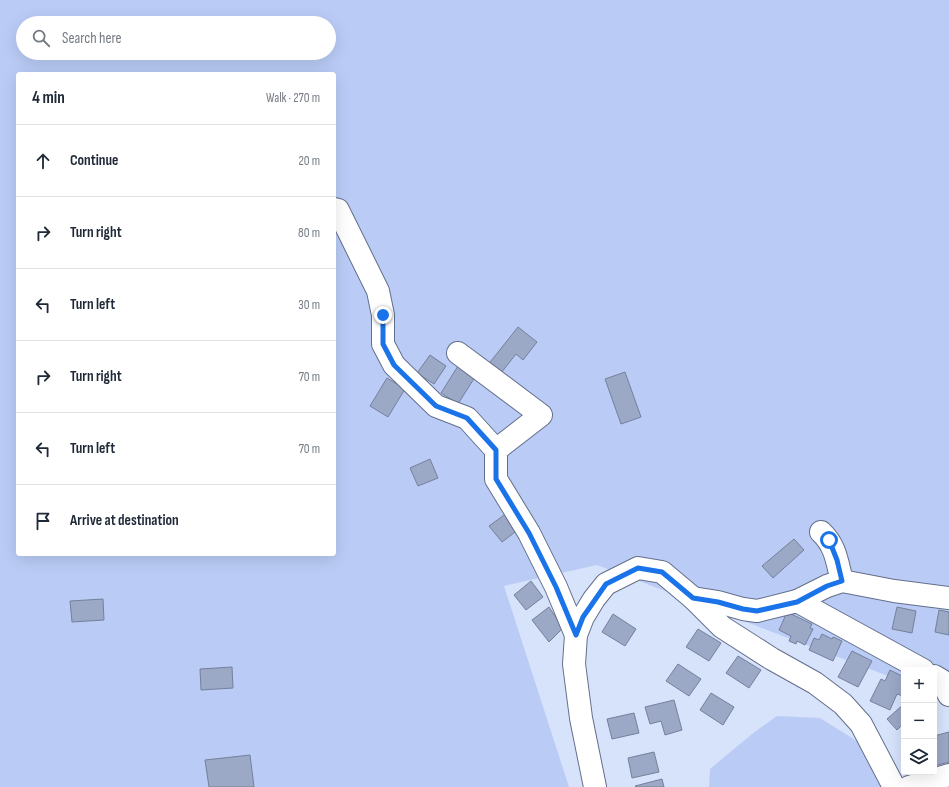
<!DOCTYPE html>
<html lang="en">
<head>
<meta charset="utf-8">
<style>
  :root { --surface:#fff; --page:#f6f6f7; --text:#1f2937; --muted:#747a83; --line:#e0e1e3 }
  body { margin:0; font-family:"Sofia Sans Condensed",sans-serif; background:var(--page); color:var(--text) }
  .controls { position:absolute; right:12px; bottom:12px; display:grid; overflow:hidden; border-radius:4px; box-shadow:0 4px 16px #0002 }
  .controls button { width:36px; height:36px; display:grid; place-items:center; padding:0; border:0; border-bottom:1px solid var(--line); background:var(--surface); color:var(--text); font:20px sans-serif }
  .stop { position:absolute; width:12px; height:12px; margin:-9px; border:3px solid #1a73e8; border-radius:50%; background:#fff }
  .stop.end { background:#1a73e8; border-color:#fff; box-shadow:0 1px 4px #0008 }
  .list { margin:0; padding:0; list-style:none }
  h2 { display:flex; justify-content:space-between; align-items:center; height:52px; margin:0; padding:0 16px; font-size:17px }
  h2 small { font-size:13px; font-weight:400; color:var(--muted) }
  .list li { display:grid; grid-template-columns:26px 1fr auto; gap:12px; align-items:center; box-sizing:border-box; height:72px; padding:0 16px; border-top:1px solid var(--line) }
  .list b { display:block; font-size:15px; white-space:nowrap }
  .list em { font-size:13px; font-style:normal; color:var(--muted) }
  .icon { flex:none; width:22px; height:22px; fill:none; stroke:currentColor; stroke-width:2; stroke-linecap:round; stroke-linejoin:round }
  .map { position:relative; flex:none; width:949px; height:787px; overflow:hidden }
  .search { position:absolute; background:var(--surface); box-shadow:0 4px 16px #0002; left:16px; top:16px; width:320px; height:44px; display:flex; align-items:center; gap:10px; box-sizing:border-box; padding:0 14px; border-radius:22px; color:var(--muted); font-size:15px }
  .panel { position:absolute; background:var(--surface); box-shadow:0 4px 16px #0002; left:16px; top:72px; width:320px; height:484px; border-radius:4px }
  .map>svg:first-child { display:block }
  .green { fill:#baccf6; fill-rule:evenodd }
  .building { fill:#9ba8c6; stroke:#74809c }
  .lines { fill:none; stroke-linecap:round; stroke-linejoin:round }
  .minor-casing { stroke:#636f8b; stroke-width:24 }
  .minor { stroke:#fff; stroke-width:22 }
  .route { stroke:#1a73e8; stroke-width:5 }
</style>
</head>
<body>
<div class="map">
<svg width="949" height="787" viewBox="0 0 949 787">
  <rect width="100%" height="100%" fill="#d7e2fb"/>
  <!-- green -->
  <g class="green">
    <path d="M 0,0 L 949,0 L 949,700 L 934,694 L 934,670 L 904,670 L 904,682 L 597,565 L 504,586 L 569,787 L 0,787 ZM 23,23 L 329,23 L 329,53 L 23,53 ZM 18,74 L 334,74 L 334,554 L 18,554 Z"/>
    <polygon points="777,716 820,718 876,753 883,787 709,787 710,769 752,734"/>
  </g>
  <!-- building -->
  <g class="building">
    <polygon points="518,327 537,342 523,360 516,354 501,373 487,366"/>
    <polygon points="430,355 446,366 434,384 417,373"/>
    <polygon points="458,366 475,377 458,404 441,393"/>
    <polygon points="625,372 641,417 621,424 605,379"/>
    <polygon points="387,378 405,389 388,417 370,406"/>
    <polygon points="430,459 438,478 418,486 410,468"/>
    <polygon points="507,513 519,529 502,542 489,526"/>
    <polygon points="794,539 804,550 773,578 762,566"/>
    <polygon points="531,581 543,597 526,610 514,595"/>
    <polygon points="103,599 104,620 72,622 70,601"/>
    <polygon points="549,607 563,628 549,642 532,620"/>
    <polygon points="897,607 916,611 912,633 892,629"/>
    <polygon points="939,610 949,612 949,635 935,632"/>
    <polygon points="787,612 812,624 810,628 813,629 805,645 797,641 796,644 789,641 791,636 779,630"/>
    <polygon points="613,614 636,629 625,646 602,632"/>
    <polygon points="698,629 721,643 709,661 686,647"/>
    <polygon points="822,634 832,639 833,637 842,641 833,661 809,650 814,638 819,640"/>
    <polygon points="852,651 872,661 858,687 838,677"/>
    <polygon points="738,656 761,670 749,688 726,673"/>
    <polygon points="678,664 701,679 689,696 666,681"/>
    <polygon points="232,667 233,688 201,690 200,669"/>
    <polygon points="890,670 904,677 904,694 903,696 897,694 890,710 870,701 881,679 885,681"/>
    <polygon points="711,693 734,707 723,725 700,710"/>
    <polygon points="674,700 682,730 665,735 661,721 650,724 645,707"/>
    <polygon points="904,704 904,725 903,724 897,730 887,719"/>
    <polygon points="634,713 639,733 612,739 607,719"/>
    <polygon points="949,732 949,762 934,766 934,736"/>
    <polygon points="654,752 659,772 632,778 628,758"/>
    <polygon points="250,755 254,787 209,787 205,760"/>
    <polygon points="662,779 664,787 636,787 635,786"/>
  </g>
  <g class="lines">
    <defs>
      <g id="minor">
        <polyline points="334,209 338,210 378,291 383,315 383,344 394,365 436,406 467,418 496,450 496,479 529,533 556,587 576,635"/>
        <polyline points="458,353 541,415 496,450"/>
        <path d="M 821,532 C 836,546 837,562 842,581"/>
        <polyline points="693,598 718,602 743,609 757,611 797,601 827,586 842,581 894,591 949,598"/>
        <polyline points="797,601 923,670"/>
        <polyline points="934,676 941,680 949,695"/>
        <polyline points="595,787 581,718 574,664 576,635 583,617 594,599 606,584 638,568 662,572 693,598 722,627 772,659 815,683 843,704 861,724 894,787"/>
        <polyline points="909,787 949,775"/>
      </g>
    </defs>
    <!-- minor casing -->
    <use href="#minor" class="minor-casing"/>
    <!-- minor -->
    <use href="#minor" class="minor"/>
  </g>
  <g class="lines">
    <!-- route -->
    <polyline class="route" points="383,315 383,344 394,365 436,406 467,418 496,450 496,479 529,533 556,587 576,635 583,617 606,584 638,568 662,572 693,598 718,602 743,609 757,611 797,602 827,586 842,581 837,560 829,540"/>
  </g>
</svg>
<div class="controls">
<button>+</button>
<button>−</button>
<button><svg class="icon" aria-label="layers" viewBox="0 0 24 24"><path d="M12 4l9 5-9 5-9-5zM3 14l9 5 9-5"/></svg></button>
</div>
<div class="stop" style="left:829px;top:540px"></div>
<div class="stop end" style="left:383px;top:315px"></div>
<div class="search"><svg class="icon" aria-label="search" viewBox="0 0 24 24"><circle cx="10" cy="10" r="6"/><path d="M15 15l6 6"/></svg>Search here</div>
<section class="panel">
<h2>4 min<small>Walk · 270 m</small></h2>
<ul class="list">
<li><svg class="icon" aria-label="ahead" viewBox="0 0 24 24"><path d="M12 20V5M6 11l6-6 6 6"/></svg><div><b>Continue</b></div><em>20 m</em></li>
<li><svg class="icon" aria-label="right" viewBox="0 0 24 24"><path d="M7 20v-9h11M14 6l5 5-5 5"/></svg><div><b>Turn right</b></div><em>80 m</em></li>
<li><svg class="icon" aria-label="left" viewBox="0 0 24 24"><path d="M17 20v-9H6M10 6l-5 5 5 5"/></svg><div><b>Turn left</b></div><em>30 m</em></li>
<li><svg class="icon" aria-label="right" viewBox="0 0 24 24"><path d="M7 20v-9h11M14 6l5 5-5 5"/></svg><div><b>Turn right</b></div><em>70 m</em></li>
<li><svg class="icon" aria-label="left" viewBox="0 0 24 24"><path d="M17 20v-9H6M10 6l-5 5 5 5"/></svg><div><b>Turn left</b></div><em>70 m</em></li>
<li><svg class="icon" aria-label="arrive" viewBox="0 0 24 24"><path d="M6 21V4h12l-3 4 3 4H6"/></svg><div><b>Arrive at destination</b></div></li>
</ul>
</section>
</div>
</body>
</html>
